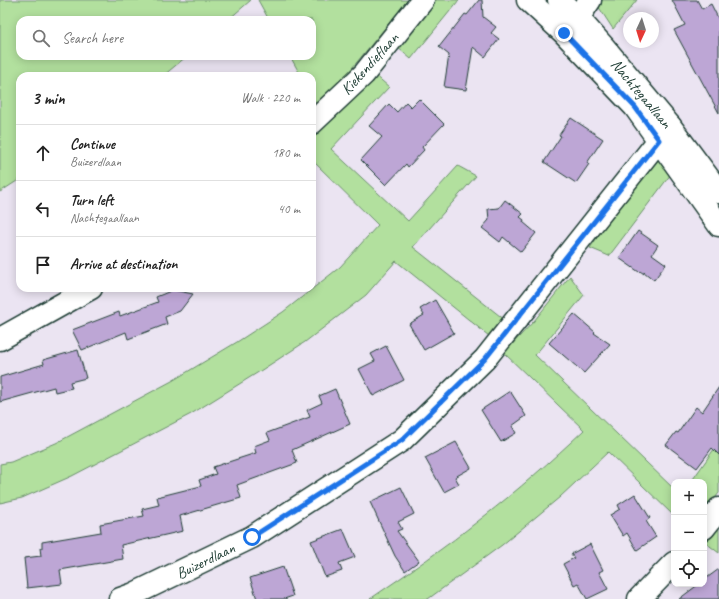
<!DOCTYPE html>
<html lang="en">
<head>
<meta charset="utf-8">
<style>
  :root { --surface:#fff; --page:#f2f2f2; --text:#222; --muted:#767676; --line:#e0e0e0 }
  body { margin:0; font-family:Caveat,sans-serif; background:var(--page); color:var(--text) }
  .controls { position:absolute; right:12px; bottom:12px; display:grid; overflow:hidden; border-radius:8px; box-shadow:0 2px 10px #0003 }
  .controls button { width:36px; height:36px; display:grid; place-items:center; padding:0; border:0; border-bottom:1px solid var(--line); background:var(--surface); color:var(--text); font:20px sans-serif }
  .compass { position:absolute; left:623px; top:12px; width:36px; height:36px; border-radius:50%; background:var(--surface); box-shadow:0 2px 10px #0003; rotate:184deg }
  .stop { position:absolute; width:12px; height:12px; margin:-9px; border:3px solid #1a73e8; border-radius:50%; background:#fff }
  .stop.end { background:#1a73e8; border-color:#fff; box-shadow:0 1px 4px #0008 }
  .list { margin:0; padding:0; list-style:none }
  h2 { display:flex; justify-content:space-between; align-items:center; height:52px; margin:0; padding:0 16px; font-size:17px }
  h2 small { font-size:13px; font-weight:400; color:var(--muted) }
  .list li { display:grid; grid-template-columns:26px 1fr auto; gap:12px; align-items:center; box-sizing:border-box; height:56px; padding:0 16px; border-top:1px solid var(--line) }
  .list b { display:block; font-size:15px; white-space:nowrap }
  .list p { margin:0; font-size:13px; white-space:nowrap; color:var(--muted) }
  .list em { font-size:13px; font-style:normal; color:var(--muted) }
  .icon { flex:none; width:22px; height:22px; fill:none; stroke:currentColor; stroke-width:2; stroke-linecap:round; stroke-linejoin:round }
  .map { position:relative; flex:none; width:719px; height:599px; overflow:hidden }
  .search { position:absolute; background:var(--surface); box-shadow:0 2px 10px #0003; left:16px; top:16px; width:300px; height:44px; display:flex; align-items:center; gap:10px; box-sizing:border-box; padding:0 14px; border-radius:12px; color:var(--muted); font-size:15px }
  .panel { position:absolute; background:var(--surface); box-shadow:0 2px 10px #0003; left:16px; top:72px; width:300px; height:220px; border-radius:12px }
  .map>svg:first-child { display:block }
  .green { fill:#b2e09e; stroke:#688e69 }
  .building { fill:#bda6d5; stroke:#1f3d34 }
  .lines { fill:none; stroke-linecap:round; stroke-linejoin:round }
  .minor-casing { stroke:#1f3d34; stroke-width:25 }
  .minor { stroke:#fff; stroke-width:22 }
  .route { stroke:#1a73e8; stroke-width:5 }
  .labels { text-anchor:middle; stroke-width:3; stroke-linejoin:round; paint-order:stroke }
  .street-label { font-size:16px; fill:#1f3d34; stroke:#fff }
</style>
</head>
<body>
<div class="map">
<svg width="719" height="599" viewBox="0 0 719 599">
  <rect width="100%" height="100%" fill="#ebe4f2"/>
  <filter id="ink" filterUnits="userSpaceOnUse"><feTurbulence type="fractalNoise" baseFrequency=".025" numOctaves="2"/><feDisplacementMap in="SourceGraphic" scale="8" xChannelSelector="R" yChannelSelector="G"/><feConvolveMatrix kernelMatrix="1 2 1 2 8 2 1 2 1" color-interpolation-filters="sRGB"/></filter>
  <g filter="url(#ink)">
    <!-- green -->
    <g class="green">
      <polygon points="0,0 251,0 228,20 20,20 20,56 187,56 163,76 20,76 20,179 0,192"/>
      <polygon points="258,0 408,0 334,90 317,105 312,96 312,76 301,76 290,56 312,56 312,20 269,20"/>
      <polygon points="435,0 459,0 411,59 397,47"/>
      <polygon points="601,0 637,0 613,29 598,6"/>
      <polygon points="374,74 389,87 331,149 408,221 458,166 476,176 413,247 505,320 489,336 396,261 366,295 305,342 257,373 191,414 72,476 22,498 0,503 0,464 11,462 56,443 172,381 237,342 283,312 340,267 378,225 312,160 312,138 349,104"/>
      <polygon points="660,155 671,174 609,256 590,248 625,196"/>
      <path d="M 570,276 L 584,295 L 535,355 L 674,489 L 674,516 L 608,452 L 560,497 L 502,545 L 428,599 L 370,599 C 408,573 446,547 482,518 C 518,490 551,461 584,430 L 504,353 L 534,321 Z"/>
      <polygon points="719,442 719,493 704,512 704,482 691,482"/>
      <polygon points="719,526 719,553 706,543"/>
    </g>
    <!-- building -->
    <g class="building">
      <polygon points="479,0 482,0 483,17 496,27 491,33 499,39 485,57 473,47 466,90 444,87 449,55 439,47 465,14 467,15"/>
      <polygon points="672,0 697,0 702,9 711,4 719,20 719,113 674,30 685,25"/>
      <polygon points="419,99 444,124 422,147 424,150 408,167 406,164 386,185 361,160 382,137 369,126 389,104 397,112 406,102 411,107"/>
      <polygon points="571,118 603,139 587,163 589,164 576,183 544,162 561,136 559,135"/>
      <polygon points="505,200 523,214 520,217 524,220 523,222 536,233 521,252 503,237 500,242 482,228 489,220 488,209 499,208"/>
      <polygon points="638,231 658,245 652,254 666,264 654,280 644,272 644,274 640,271 639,272 619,258"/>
      <polygon points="173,290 193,294 180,311 165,317 167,324 128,339 126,332 82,350 72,330 119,312 120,316 158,302 156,297"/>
      <polygon points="435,300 454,333 424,350 409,324 424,315 420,309"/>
      <polygon points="574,314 595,332 594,333 610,344 584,373 549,343"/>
      <polygon points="386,346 404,380 373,396 359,369 375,361 371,354"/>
      <polygon points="78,350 86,378 70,382 72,388 55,392 54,387 0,402 0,377 44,364 43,360"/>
      <polygon points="719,387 719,455 712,448 697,468 666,445 676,432 678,433 696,407 702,412"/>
      <polygon points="335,389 350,424 292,450 297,463 237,485 241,498 180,516 183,531 121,545 123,559 60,570 62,584 27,588 24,558 41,556 40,548 42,548 42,542 101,532 100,524 144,516 142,509 159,505 157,497 201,486 199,480 216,474 213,467 256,453 254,446 270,440 267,433 310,417 307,410 322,403 319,396"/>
      <polygon points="510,391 526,416 512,426 516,433 501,442 481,410"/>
      <polygon points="456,442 471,468 455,477 459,484 444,492 425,458"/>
      <polygon points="401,487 414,514 398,522 402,529 397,531 419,561 405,571 395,556 370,502"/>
      <polygon points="635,494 650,518 646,521 656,537 637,550 627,533 623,536 610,515 620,509 618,505"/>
      <polygon points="343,529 355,557 339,563 342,571 325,577 311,541"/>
      <polygon points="590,544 603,570 599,572 608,589 587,599 578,583 574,585 563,564 574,558 571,554"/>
      <polygon points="283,567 293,596 284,599 257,599 250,578"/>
      <polygon points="719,569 719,599 679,599 699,584 704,584 704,580"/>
    </g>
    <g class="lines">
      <defs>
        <g id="minor">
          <polyline points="528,0 564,33 635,107 719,225"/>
          <polyline points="559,0 578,18 603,46 670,126 719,192"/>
          <polyline points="569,28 578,18 590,0"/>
          <polyline points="312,123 364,74 423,0"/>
          <polyline points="0,339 91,288"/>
          <polyline points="704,528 719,509"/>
          <polyline points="120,599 134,594 252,537 402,440 485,359 670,126"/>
          <polyline points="639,599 674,563"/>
        </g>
      </defs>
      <!-- minor casing -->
      <use href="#minor" class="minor-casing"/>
      <!-- minor -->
      <use href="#minor" class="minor"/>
    </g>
  </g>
  <g class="lines" filter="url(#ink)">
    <!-- route -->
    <polyline class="route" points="252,537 402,440 485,359 659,140 635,107 564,33"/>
  </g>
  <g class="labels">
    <!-- street labels -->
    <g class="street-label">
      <text transform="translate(369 63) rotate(-48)" y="6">Kiekendieflaan</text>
      <text transform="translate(642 93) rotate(50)" y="6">Nachtegaallaan</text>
      <text transform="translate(205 560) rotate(-26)" y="6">Buizerdlaan</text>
    </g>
  </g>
</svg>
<div class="controls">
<button>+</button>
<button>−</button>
<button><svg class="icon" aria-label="locate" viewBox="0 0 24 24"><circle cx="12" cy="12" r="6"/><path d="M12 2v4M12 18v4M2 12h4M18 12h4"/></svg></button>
</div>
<svg class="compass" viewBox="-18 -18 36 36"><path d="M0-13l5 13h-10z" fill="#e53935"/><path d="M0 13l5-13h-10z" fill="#767676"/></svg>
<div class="stop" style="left:252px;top:537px"></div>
<div class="stop end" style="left:564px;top:33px"></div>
<div class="search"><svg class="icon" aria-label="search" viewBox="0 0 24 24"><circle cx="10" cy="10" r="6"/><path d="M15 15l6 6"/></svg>Search here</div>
<section class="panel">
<h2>3 min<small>Walk · 220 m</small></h2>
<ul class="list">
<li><svg class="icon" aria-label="ahead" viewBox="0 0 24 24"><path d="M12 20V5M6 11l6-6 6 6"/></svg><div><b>Continue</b><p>Buizerdlaan</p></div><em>180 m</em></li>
<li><svg class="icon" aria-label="left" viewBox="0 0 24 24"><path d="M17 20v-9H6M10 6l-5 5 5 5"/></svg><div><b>Turn left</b><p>Nachtegaallaan</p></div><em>40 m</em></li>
<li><svg class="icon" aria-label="arrive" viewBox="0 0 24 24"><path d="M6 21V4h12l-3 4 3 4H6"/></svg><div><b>Arrive at destination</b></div></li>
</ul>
</section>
</div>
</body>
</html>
